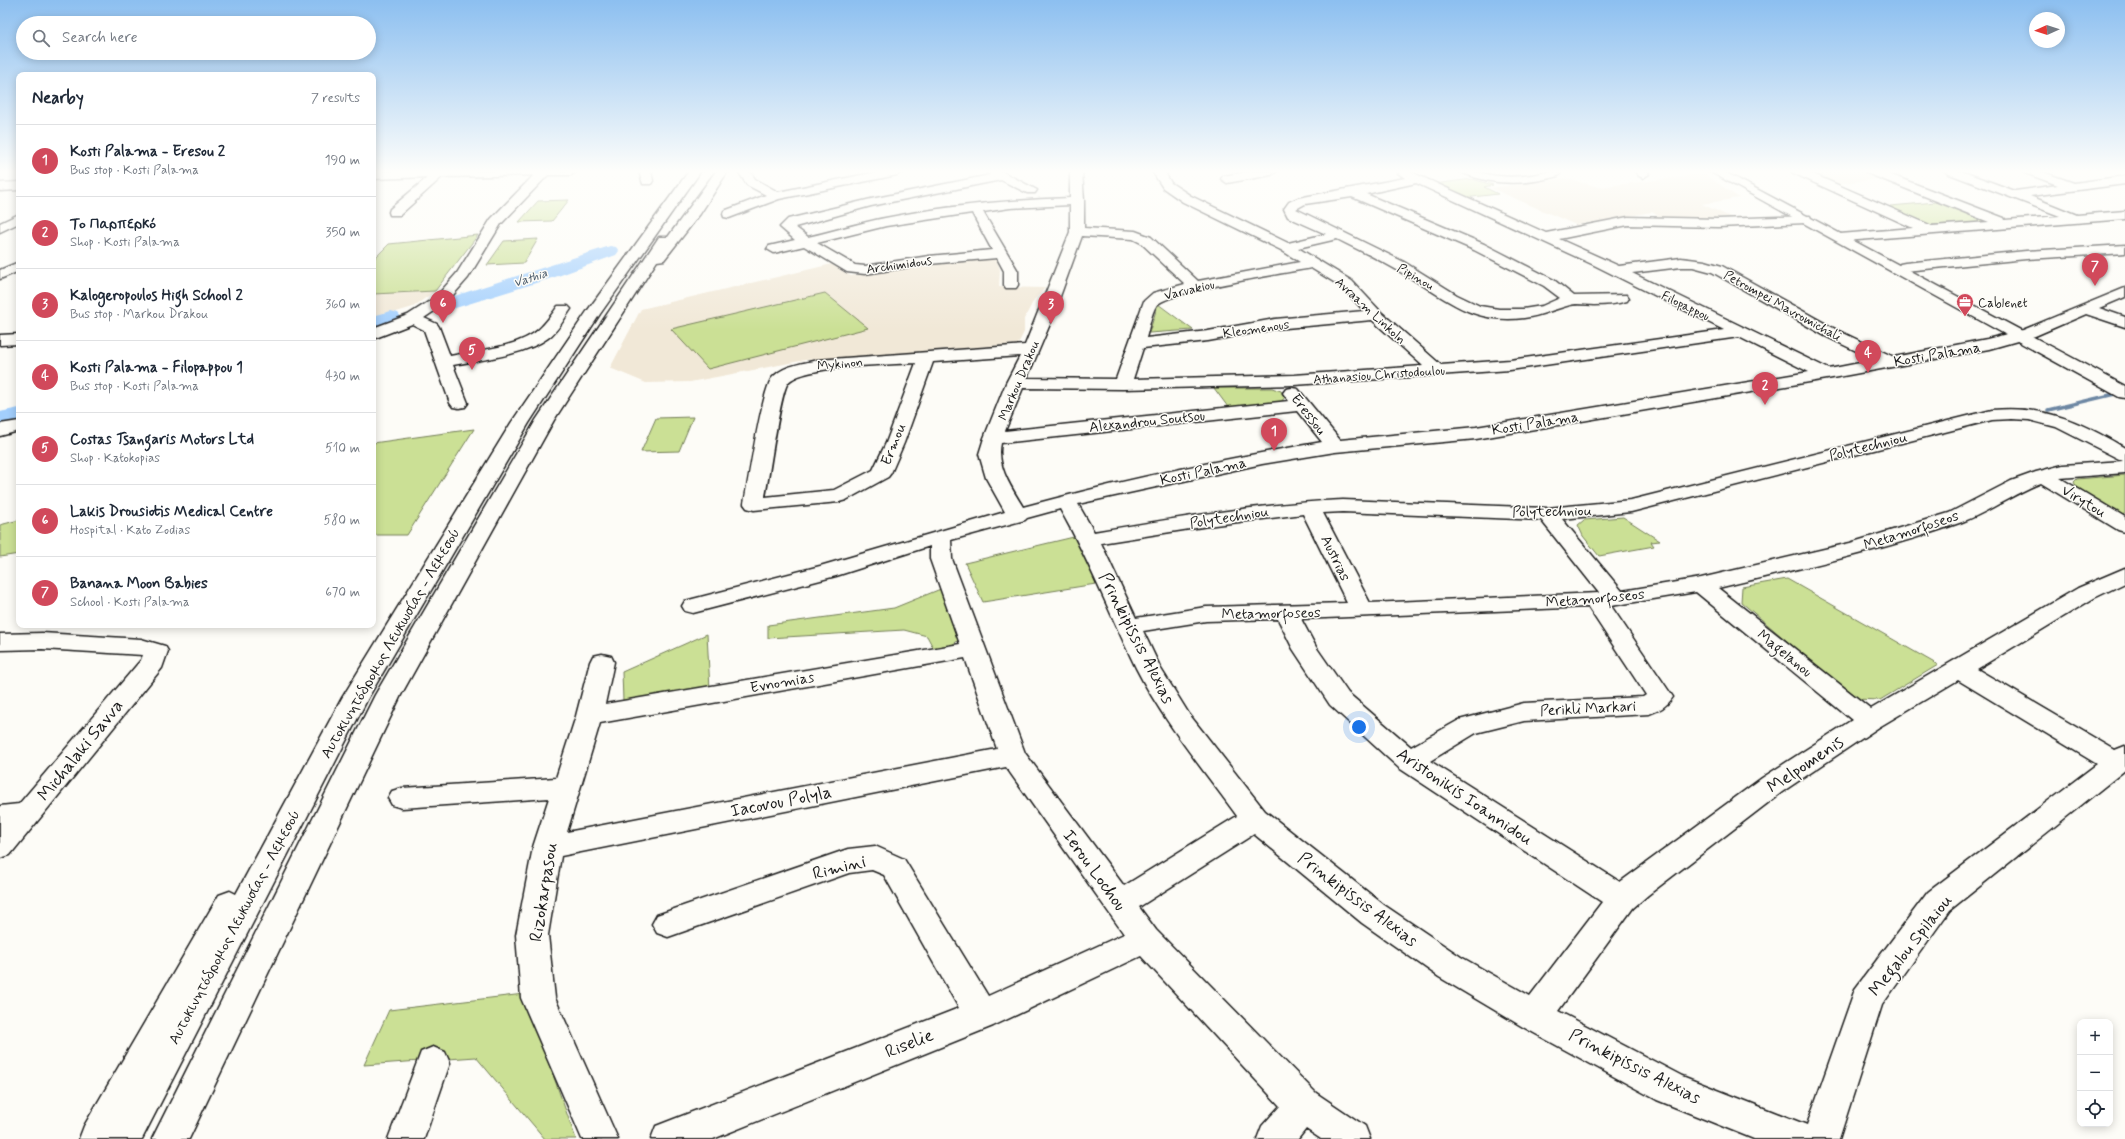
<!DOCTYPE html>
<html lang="en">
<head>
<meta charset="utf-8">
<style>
  :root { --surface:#fff; --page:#f2f2f3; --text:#1f2937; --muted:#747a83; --line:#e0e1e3; --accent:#d1495b }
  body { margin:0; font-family:Mynerve,sans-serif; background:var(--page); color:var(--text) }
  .controls { position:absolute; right:12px; bottom:12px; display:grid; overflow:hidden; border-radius:8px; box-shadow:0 2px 10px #0003 }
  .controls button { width:36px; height:36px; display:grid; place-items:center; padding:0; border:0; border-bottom:1px solid var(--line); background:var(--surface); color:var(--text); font:20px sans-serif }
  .compass { position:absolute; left:2029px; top:12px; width:36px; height:36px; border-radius:50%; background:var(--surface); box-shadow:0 2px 10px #0003; rotate:267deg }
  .you { position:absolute; left:1359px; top:727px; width:14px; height:14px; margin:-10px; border:3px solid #fff; border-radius:50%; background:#1a73e8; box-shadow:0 0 0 6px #1a73e833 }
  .badge { display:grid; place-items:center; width:26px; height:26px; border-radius:50%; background:var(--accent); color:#fff; font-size:13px; font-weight:700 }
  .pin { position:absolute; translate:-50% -33px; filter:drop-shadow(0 1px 2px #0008) }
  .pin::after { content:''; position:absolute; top:21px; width:14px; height:12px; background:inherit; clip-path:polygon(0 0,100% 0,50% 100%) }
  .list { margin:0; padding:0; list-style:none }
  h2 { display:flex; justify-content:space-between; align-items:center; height:52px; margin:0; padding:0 16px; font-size:17px }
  h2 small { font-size:13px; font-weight:400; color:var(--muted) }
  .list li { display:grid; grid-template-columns:26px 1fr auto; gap:12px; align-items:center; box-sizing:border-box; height:72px; padding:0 16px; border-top:1px solid var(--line) }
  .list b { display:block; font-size:15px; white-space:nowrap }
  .list p { margin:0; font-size:13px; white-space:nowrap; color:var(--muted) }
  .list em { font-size:13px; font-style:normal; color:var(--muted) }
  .icon { flex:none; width:22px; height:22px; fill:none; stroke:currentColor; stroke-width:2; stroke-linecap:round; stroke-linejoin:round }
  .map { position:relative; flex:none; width:2125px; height:1139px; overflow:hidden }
  .search { position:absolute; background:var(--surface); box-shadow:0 2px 10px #0003; left:16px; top:16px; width:360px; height:44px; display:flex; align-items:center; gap:10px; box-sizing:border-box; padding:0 14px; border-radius:22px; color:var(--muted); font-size:15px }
  .panel { position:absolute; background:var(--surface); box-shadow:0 2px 10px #0003; left:16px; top:72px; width:360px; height:556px; border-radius:8px }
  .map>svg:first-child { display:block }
  .built { fill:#f1e8d7 }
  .green { fill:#cbe095; stroke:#747e58 }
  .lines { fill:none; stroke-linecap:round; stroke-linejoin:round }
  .stream { stroke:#6d87a3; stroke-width:3.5 }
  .river { fill:#a3cffd; fill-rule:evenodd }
  .minor-casing { stroke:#1c1c1c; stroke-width:3 }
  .major-casing { stroke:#1c1c1c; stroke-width:3 }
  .highway-casing { stroke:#1c1c1c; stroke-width:3 }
  .minor { fill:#fdfcf7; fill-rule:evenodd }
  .major { fill:#fdfcf7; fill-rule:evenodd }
  .highway { fill:#fdfcf7; fill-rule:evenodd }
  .labels { text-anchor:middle; stroke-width:3; stroke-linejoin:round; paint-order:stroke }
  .far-street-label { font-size:13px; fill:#1c1c1c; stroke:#fdfcf7 }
  .far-water-label { font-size:13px; font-style:italic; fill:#4b5b6b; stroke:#fdfcf7 }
  .far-poi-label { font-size:13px; fill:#1c1c1c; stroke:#fdfcf7; text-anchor:start }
  .street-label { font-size:15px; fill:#1c1c1c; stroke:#fdfcf7 }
  .near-street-label { font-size:18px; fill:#1c1c1c; stroke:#fdfcf7 }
</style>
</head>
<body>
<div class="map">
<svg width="2125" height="1139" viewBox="0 0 2125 1139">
  <rect width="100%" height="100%" fill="#fdfcf7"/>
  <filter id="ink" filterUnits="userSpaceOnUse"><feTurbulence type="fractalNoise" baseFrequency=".025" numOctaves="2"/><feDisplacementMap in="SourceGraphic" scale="8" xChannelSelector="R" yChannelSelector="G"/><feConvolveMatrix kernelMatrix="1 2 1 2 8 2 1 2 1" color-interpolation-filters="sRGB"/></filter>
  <g filter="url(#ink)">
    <!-- built -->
    <g class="built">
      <polygon points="1804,171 1866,171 1886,178 1836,184"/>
      <polygon points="1705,174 1739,198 1702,204 1737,220 1661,218 1652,212 1576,225 1491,188 1564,178 1599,187"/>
      <polygon points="987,258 997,260 1000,270 999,287 1045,288 1034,300 1024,319 1024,332 1018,344 805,360 690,382 646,383 610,368 641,309 832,264 851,276 918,264"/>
      <polygon points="435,291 413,307 373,319 373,294"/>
    </g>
    <!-- green -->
    <g class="green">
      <polygon points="1472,179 1493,185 1484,187 1498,194 1464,198 1434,184"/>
      <polygon points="569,200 552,221 519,222 538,201"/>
      <polygon points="1936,202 1947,204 1983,219 1984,223 1928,225 1889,208 1890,206"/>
      <polygon points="478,235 435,291 373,294 373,260 389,244"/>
      <polygon points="538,239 524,263 487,265 504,241"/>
      <polygon points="825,293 868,328 708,369 671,329"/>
      <polygon points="1158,304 1193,330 1149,333"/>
      <polygon points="1214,388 1272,388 1281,391 1285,397 1281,402 1228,407"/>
      <polygon points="693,417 679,451 641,452 656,418"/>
      <polygon points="474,429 407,535 373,535 373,443"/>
      <polygon points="2125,475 2125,514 2120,515 2077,488 2074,482 2077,479"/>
      <polygon points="1623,517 1660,541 1651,542 1654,546 1599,556 1583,536 1578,525 1584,520"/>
      <polygon points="19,520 19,554 0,557 0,525"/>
      <polygon points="1078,536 1102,583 983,602 965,563"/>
      <polygon points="1787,579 1938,665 1880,700 1855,699 1741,602 1742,587"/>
      <polygon points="943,588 960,639 948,648 936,653 927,636 904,630 768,638 768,625 894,608"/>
      <polygon points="707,634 710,690 633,703 623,701 622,672"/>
      <polygon points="524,994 576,1139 545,1139 476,1057 364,1065 389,1010"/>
    </g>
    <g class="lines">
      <!-- stream -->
      <polyline class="stream" points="2048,410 2119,393"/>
      <!-- river -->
      <g class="river">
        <polygon points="610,246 616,247 619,251 616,255 558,276 449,310 442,308 439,304 442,300"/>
        <polygon points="391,311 398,313 401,317 398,321 373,328 373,316"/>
        <polygon points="19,408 19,422 0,426 0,412"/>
      </g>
      <defs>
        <g id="minor">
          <path d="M 373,171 L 577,171 L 571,175 L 548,175 L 501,224 L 468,278 L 446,303 L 424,318 L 437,324 L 439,327 L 450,356 C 475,351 519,347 538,330 C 546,323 552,314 558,306 L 568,306 L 571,309 C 564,319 558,331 548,338 C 525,355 481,360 453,365 L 468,403 L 465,407 L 459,408 L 453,407 L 450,403 L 424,330 L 412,324 L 373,339 L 373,328 L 408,315 L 436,297 L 457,273 L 491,219 L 534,175 L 442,177 L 400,215 L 390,215 L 389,212 L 390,209 L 428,177 L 373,179 Z"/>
          <polygon points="639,171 651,171 653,181 651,184 643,184"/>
          <polygon points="738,171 750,171 755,179 778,192 881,171 903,171 897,175 779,199 729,218 724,217 723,214 724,211 766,195 747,185"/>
          <path d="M 986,171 L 1001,171 L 1037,190 L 1035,193 L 1027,193 L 1001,180 L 871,206 L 795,227 L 808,237 C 834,231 859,223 885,218 C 946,206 1008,200 1070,198 L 1070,171 L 1082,171 L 1084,201 L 1084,228 L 1135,231 L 1151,237 L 1198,281 L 1300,262 L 1281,250 L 1183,202 L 1163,188 L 1152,171 L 1164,171 L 1171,183 L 1191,196 L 1288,243 L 1326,234 L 1288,217 L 1284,209 L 1289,202 L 1298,198 L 1405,178 L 1398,173 L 1400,171 L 1409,171 L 1546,233 L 1628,217 L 1718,219 L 1810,216 L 1811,219 L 1805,223 L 1718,227 L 1628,225 L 1559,239 L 1619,266 L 1681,258 L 1705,261 L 1722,266 L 1837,330 L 1894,357 L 1987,339 L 2023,330 L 2125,288 L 2125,297 L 2099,308 L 2125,317 L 2125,327 L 2086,314 L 2035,336 L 1989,349 L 1827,379 L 1476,439 L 1335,452 L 1262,464 L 1078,504 L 1094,532 C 1177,518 1259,504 1343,500 L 1547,508 L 1631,500 L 1992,410 C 2045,405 2081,422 2125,448 L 2125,473 L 2060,478 L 2125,517 L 2125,532 L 2118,530 L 2041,483 C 2014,493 1989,512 1962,522 C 1883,551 1800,568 1718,588 L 1871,709 L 2078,588 L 2125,568 L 2125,583 L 2094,598 L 1977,669 L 2115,750 L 2125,746 L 2125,770 L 1950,910 L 1882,1005 L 1839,1139 L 1754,1139 L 1657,1100 L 1523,1027 L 1439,977 L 1362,923 L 1254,834 L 1139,907 L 1156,930 L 1316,1093 L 1365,1126 L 1370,1139 L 1321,1139 L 1306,1129 L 1298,1139 L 1257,1139 L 1262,1126 L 1280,1106 L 1141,956 L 993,1026 L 713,1139 L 651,1139 L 656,1126 L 959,1008 L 884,875 L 872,870 L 849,873 L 668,937 L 657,933 L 652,924 L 657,915 L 848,849 L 875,846 L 904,859 L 988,996 L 1124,934 L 1006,767 L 561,856 L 548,935 L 555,998 L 618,1139 L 582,1139 L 521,998 L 516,935 L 533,847 L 549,798 L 402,808 L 392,805 L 388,798 L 392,791 L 402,788 L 556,778 L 576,716 L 590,662 L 593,656 L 602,654 L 611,656 L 614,662 L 605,704 L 960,644 L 930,559 L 930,546 L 836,576 L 693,613 L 685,611 L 682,606 L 685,601 L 820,566 L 1005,512 L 986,478 L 979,454 L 984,438 L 1006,383 L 1020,356 L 933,362 L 904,443 L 891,473 L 888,477 L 846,500 L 839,502 L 754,510 L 747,508 L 744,504 C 748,483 762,390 772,378 C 784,365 801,364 817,360 L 1025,345 L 1070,232 L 1070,205 L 1010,208 L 983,212 L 1018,271 L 1018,285 L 1016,288 L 1006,288 L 1004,285 L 1004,271 L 997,258 L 929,264 L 865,274 L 847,272 L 804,246 L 774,253 L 767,249 L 769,246 L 795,240 L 780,227 L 788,219 L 871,199 L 990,175 ZM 1416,183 L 1594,265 L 1724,330 L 1510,360 L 1441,365 L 1381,312 L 1352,281 L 1298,248 L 1337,239 C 1361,251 1385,262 1407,276 C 1449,300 1471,324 1524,318 C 1541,316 1554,309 1570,305 C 1577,303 1587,305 1594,305 C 1605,305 1617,304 1627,301 L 1629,298 L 1627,295 L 1574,296 L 1554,280 L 1484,244 L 1366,194 ZM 1352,197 L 1474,250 L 1544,286 L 1560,298 L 1542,306 L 1523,309 L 1499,309 L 1480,306 L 1457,295 L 1404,262 L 1296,209 L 1305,204 ZM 972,213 L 992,250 L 929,256 L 865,266 L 855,265 L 817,243 L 886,226 ZM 1082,236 L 1133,239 L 1141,243 L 1185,284 L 1153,293 L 1144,301 L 1116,379 L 1027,378 L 1050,324 ZM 1681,267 L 1693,267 L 1712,272 L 1825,336 L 1875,360 L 1829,369 L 1632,273 ZM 1311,268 L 1342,287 L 1364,311 L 1275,319 L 1208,331 L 1146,338 C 1149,328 1151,314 1156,306 C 1166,291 1287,273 1311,268 ZM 1372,320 L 1423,366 L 1294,375 L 1133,379 L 1143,348 L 1208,341 L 1275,329 ZM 1739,337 L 1809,372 L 1476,427 L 1340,440 L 1298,389 L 1292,388 L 1286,389 L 1283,393 L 1289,401 L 1005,431 L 1023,388 L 1123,389 L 1294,385 L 1510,370 ZM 916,363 L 886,443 L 873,470 L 834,490 L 765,497 C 769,479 780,392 788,383 C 802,365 891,365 916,363 ZM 1297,411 L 1322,442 C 1222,459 1121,480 1023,507 C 1011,487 996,466 1001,443 ZM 2011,419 L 2029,420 L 2056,427 L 2123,461 L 2063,465 L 2036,472 L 2011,481 L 1949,513 L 1850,543 L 1701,578 L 1622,591 L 1562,519 L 1631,512 L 1992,420 ZM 1060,509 C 1089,560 1110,615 1136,668 C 1163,721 1202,768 1237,816 L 1124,886 L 1025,753 L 952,559 L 951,540 L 1025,520 L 1027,518 ZM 1343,512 L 1541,520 L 1599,593 L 1370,603 L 1323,513 ZM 1303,514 L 1347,603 L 1206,607 L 1136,618 L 1101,543 L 1215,525 ZM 1696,592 L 1852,720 L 1762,778 L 1620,882 L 1430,761 L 1476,733 L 1524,721 L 1649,714 C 1659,711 1667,706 1673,697 L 1611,606 ZM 1588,607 L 1646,695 L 1643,697 L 1524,703 L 1459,720 L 1411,747 L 1348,693 L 1316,647 L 1301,619 ZM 1278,619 L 1293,649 L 1330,705 L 1399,768 L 1602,902 L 1530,996 L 1461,957 L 1384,905 L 1265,811 L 1189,714 L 1161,669 L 1143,631 L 1206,621 ZM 965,658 L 997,749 L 567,832 L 600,723 ZM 1958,680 L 2097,764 L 1928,892 L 1855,989 L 1807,1125 L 1682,1076 L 1558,1011 L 1633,908 L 1648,895 L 1782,792 L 1879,727 Z"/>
          <polygon points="1252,171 1277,171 1271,175 1227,183 1221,179 1223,176"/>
          <path d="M 1461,171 C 1475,170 1485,175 1499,176 C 1517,178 1535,175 1552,171 L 1558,172 L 1560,174 L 1558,176 C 1525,185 1495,186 1463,173 Z"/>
          <polygon points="1635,171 1647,171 1649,174 1643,178 1639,176"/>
          <polygon points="1791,171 1806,171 1932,226 1989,222 1867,173 1865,171 1881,171 2004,218 2005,220 2060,216 1947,173 1945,171 1961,171 2015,191 2058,185 2025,173 2023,171 2040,171 2074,183 2125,176 2125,184 2030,196 2077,215 2125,211 2125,219 1845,241 1840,240 1838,237 1840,234 1913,228 1793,173"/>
          <polygon points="19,182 19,190 0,191 0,183"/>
          <polygon points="19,214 19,223 0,232 0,223"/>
          <polygon points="2125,245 2125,253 2026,259 1905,271 1900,270 1898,267 1900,264 1905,263 2026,251"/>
          <polygon points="19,262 19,271 0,279 0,270"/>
          <polygon points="19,334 19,344 0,345 0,335"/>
          <polygon points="19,421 19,431 0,436 0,424"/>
          <polygon points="42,633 141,639 165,646 168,651 162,668 10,855 0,858 0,806 19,804 141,660 143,655 42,649 0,650 0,634"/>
          <polygon points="433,1047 445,1052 450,1063 424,1139 388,1139 421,1052"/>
        </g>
        <polygon id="major" points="1709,171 1723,171 2125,386 2125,398 2119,397"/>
        <g id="highway">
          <polygon points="689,171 701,171 600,314 529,423 368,698 142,1139 79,1139 84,1126 219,895 230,891 236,894 342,698 511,423 588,310"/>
          <polygon points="716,171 728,171 700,214 664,260 657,261 554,420 401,695 189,1139 152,1139 375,695 536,420 659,237 668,237"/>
        </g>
      </defs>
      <!-- minor casing -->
      <use href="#minor" class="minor-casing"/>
      <!-- major casing -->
      <use href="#major" class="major-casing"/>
      <!-- highway casing -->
      <use href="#highway" class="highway-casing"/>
      <!-- minor -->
      <use href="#minor" class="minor"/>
      <!-- major -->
      <use href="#major" class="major"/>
      <!-- highway -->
      <use href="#highway" class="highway"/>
    </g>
  </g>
  <!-- sky -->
  <linearGradient id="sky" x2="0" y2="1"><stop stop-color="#8cbff0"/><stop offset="0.52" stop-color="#fefefb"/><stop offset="1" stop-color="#fefefb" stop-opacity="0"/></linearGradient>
  <rect width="2125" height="330" fill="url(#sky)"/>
  <!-- icons -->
  <defs>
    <symbol id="office-pin" viewBox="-11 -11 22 30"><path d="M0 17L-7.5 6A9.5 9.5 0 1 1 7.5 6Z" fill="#d1495b" stroke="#fdfcf7"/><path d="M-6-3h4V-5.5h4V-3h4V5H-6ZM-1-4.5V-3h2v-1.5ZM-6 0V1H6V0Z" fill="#fff"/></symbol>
  </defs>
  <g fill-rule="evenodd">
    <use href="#office-pin" x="1955" y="292" width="20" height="27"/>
  </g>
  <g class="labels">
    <!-- far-street labels -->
    <g class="far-street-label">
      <text transform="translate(899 264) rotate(-8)" y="5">Archimidous</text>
      <text transform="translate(1416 276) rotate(30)" y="5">Pipinou</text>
      <text transform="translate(1189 289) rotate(-13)" y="5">Varvakiou</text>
      <text transform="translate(1686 305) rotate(26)" y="5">Filopappou</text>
      <text transform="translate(1783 305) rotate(29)" y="5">Petrompei Mavromichali</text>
      <text transform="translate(1371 310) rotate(43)" y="5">Avraam Linkoln</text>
      <text transform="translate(1256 328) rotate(-8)" y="5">Kleomenous</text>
      <text transform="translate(840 363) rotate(-5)" y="5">Mykinon</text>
      <text transform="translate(1379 374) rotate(-4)" y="5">Athanasiou Christodoulou</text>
      <text transform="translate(1018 380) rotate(-67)" y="5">Markou Drakou</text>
    </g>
    <!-- far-water labels -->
    <g class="far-water-label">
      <text transform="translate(530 277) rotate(-18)" y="5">Vathia</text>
    </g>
    <!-- far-poi labels -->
    <g class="far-poi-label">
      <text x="1978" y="307">Cablenet</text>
    </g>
    <!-- street labels -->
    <g class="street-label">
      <text transform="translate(1937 354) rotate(-10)" y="5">Kosti Palama</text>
      <text transform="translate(1309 414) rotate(52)" y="5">Eressou</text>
      <text transform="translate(1147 421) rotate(-6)" y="5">Alexandrou Soutsou</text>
      <text transform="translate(1535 423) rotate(-9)" y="5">Kosti Palama</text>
      <text transform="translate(893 444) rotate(-68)" y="5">Ermou</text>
      <text transform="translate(1868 446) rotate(-14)" y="5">Polytechniou</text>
      <text transform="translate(1203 471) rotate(-12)" y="5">Kosti Palama</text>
      <text transform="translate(2084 501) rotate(31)" y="5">Virytou</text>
      <text transform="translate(1552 511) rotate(-1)" y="5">Polytechniou</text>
      <text transform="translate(1229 517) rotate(-9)" y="5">Polytechniou</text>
      <text transform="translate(1911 530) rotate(-18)" y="5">Metamorfoseos</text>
      <text transform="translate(1336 558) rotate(64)" y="5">Austrias</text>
      <text transform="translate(1595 598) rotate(-5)" y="5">Metamorfoseos</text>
      <text transform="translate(1271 613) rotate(-1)" y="5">Metamorfoseos</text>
      <text transform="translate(390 643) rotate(-60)" y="5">Αυτοκινητόδρομος Λευκωσίας - Λεμεσού</text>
      <text transform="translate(1785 653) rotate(39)" y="5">Magelanou</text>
      <text transform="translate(782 682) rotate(-10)" y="5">Evnomias</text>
      <text transform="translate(1588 708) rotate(-3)" y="5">Perikli Markari</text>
      <text transform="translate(234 927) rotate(-62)" y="5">Αυτοκινητόδρομος Λευκωσίας - Λεμεσού</text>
    </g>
    <!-- near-street labels -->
    <g class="near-street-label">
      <text transform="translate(1137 638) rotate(63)" y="6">Prinkipissis Alexias</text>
      <text transform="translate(80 750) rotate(-51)" y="6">Michalaki Savva</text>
      <text transform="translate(1805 764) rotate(-34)" y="6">Melpomenis</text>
      <text transform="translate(1465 796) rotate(34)" y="6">Aristonikis Ioannidou</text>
      <text transform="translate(781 801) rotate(-11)" y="6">Iacovou Polyla</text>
      <text transform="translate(839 867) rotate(-14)" y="6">Rimini</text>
      <text transform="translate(1095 870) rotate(54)" y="6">Ierou Lochou</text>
      <text transform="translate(543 892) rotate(-81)" y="6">Rizokarpasou</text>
      <text transform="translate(1358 899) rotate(37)" y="6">Prinkipissis Alexias</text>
      <text transform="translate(1910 945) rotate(-52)" y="6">Megalou Spilaiou</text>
      <text transform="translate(909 1043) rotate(-22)" y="6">Riselie</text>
      <text transform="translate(1635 1066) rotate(27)" y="6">Prinkipissis Alexias</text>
    </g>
  </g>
</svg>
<div class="controls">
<button>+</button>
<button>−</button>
<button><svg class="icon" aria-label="locate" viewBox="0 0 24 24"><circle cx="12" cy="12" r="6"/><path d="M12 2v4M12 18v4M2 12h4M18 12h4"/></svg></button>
</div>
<svg class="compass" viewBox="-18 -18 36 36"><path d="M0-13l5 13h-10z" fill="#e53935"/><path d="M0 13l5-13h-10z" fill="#747a83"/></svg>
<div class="you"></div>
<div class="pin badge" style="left:1274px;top:451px">1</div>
<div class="pin badge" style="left:1765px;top:405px">2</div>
<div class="pin badge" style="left:1051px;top:324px">3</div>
<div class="pin badge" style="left:1868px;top:373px">4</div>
<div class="pin badge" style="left:472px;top:370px">5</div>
<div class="pin badge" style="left:443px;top:323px">6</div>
<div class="pin badge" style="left:2095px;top:286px">7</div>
<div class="search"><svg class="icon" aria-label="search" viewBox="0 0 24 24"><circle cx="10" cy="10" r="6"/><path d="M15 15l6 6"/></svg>Search here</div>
<section class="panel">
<h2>Nearby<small>7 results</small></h2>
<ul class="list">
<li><span class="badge">1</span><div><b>Kosti Palama - Eresou 2</b><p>Bus stop · Kosti Palama</p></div><em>190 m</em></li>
<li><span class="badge">2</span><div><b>Το Παρπερκό</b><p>Shop · Kosti Palama</p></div><em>350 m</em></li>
<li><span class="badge">3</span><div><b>Kalogeropoulos High School 2</b><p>Bus stop · Markou Drakou</p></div><em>360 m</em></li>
<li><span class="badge">4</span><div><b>Kosti Palama - Filopappou 1</b><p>Bus stop · Kosti Palama</p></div><em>430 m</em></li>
<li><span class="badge">5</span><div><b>Costas Tsangaris Motors Ltd</b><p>Shop · Katokopias</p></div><em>510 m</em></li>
<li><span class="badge">6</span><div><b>Lakis Drousiotis Medical Centre</b><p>Hospital · Kato Zodias</p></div><em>580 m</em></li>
<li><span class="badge">7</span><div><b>Banana Moon Babies</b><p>School · Kosti Palama</p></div><em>670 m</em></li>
</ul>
</section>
</div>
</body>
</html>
